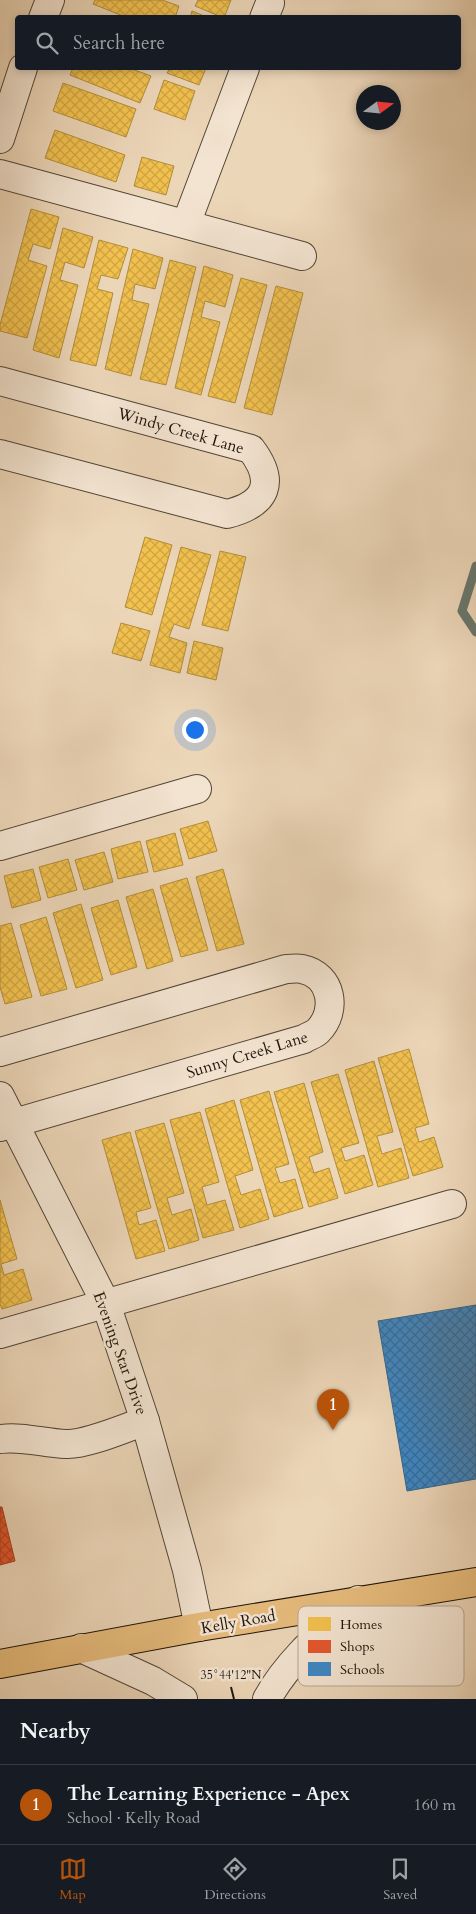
<!DOCTYPE html>
<html lang="en">
<head>
<meta charset="utf-8">
<style>
  :root { --surface:#171b24; --page:#20242c; --text:#f1f3f6; --muted:#9ea1a6; --line:#363941; --accent:#b45309 }
  body { margin:0; font-family:Cardo,serif; background:var(--page); color:var(--text) }
  .compass { position:absolute; left:356px; top:85px; width:45px; height:45px; border-radius:50%; background:var(--surface); box-shadow:0 2px 8px #0003; rotate:75deg }
  .you { position:absolute; left:194px; top:729px; width:18px; height:18px; margin:-12px; border:4px solid #fff; border-radius:50%; background:#1a73e8; box-shadow:0 0 0 8px #1a73e833 }
  .badge { display:grid; place-items:center; width:32px; height:32px; border-radius:50%; background:var(--accent); color:#fff; font-size:16px; font-weight:700 }
  .pin { position:absolute; translate:-50% -41px; filter:drop-shadow(0 1px 2px #0008) }
  .pin::after { content:''; position:absolute; top:26px; width:18px; height:15px; background:inherit; clip-path:polygon(0 0,100% 0,50% 100%) }
  .list { margin:0; padding:0; list-style:none }
  h2 { display:flex; justify-content:space-between; align-items:center; height:65px; margin:0; padding:0 20px; font-size:21px }
  h2 small { font-size:16px; font-weight:400; color:var(--muted) }
  .list li { display:grid; grid-template-columns:32px 1fr auto; gap:15px; align-items:center; box-sizing:border-box; height:80px; padding:0 20px; border-top:1px solid var(--line) }
  .list b { display:block; font-size:19px; white-space:nowrap }
  .list p { margin:0; font-size:16px; white-space:nowrap; color:var(--muted) }
  .list em { font-size:16px; font-style:normal; color:var(--muted) }
  .icon { flex:none; width:28px; height:28px; fill:none; stroke:currentColor; stroke-width:2; stroke-linecap:round; stroke-linejoin:round }
  .map { position:relative; flex:none; width:476px; height:1699px; overflow:hidden }
  .search { position:absolute; background:var(--surface); box-shadow:0 2px 8px #0003; left:15px; right:15px; top:15px; height:55px; display:flex; align-items:center; gap:12px; box-sizing:border-box; padding:0 18px; border-radius:5px; color:var(--muted); font-size:19px }
  .sheet { height:145px; background:var(--surface) }
  nav { display:flex; justify-content:space-around; align-items:center; box-sizing:border-box; height:70px; border-top:1px solid var(--line); background:var(--surface); font-size:14px; color:var(--muted) }
  nav a { display:grid; justify-items:center; gap:2px }
  nav .on { color:var(--accent) }
  .map>svg:first-child { display:block }
  .homes { fill:url(#homes-cross-hatch); stroke:#b28d3a }
  .shops { fill:url(#shops-cross-hatch); stroke:#a94323 }
  .schools { fill:url(#schools-cross-hatch); stroke:#35668d }
  .lines { fill:none; stroke-linecap:round; stroke-linejoin:round }
  .stream { stroke:#68776e; stroke-width:9 }
  .minor-casing { stroke:#524536; stroke-width:30 }
  .major-casing { stroke:#1e150a; stroke-width:30 }
  .minor { stroke:#f3e4d1; stroke-width:28 }
  .major { stroke:#e6bb7c; stroke-width:28 }
  .ticks { fill:none; stroke:#1e150a; stroke-width:2 }
  .labels { text-anchor:middle; stroke-width:5; stroke-linejoin:round; paint-order:stroke }
  .street-label { font-size:16px; fill:#1e150a; stroke:#f3e4d1 }
  .key { fill:#f3e4d1; stroke:#b3a695; stroke-width:1 }
  .key-label { font-size:14px; fill:#1e150a }
  .ticks-label { font-size:12px; text-anchor:middle; fill:#1e150a; stroke:#f3e4d1; stroke-width:5; stroke-linejoin:round; paint-order:stroke }
</style>
</head>
<body>
<div class="map">
<svg width="476" height="1699" viewBox="0 0 476 1699">
  <defs>
    <pattern id="homes-cross-hatch" width="8" height="8" patternUnits="userSpaceOnUse" patternTransform="scale(1.25)"><rect width="8" height="8" fill="#f2c14e"/><path d="M0 0l8 8M0 8l8-8" fill="none" stroke="#cfa543"/></pattern>
    <pattern id="shops-cross-hatch" width="8" height="8" patternUnits="userSpaceOnUse" patternTransform="scale(1.25)"><rect width="8" height="8" fill="#e4572e"/><path d="M0 0l8 8M0 8l8-8" fill="none" stroke="#b84725"/></pattern>
    <pattern id="schools-cross-hatch" width="8" height="8" patternUnits="userSpaceOnUse" patternTransform="scale(1.25)"><rect width="8" height="8" fill="#3f88c5"/><path d="M0 0l8 8M0 8l8-8" fill="none" stroke="#346e9e"/></pattern>
  </defs>
  <rect width="100%" height="100%" fill="#ecd6b8"/>
  <filter id="stains"><feTurbulence type="fractalNoise" baseFrequency=".004" numOctaves="4"/><feColorMatrix values="0 0 0 0 .2 0 0 0 0 .09 0 0 0 0 .02 0 0 0 .5 -.17"/></filter>
  <radialGradient id="worn" r=".72"><stop offset=".6" stop-color="#630" stop-opacity="0"/><stop offset="1" stop-color="#630" stop-opacity=".3"/></radialGradient>
  <!-- homes -->
  <g class="homes">
    <polygon points="95,0 162,0 179,6 175,18 128,18 93,4"/>
    <polygon points="198,0 231,0 224,18 195,6"/>
    <polygon points="192,11 209,18 190,18"/>
    <polygon points="73,68 129,68 151,76 140,103 70,75"/>
    <polygon points="170,68 206,68 199,85 167,73"/>
    <polygon points="164,80 195,91 185,120 154,109"/>
    <polygon points="63,83 136,109 126,137 53,111"/>
    <polygon points="55,130 125,155 116,182 45,158"/>
    <polygon points="142,157 174,166 166,195 134,186"/>
    <polygon points="31,209 59,217 50,249 33,244 28,260 47,266 27,338 0,331 0,325"/>
    <polygon points="63,228 93,237 84,268 65,262 60,280 78,285 59,358 33,350"/>
    <polygon points="99,240 128,248 118,279 101,275 97,289 113,293 96,366 70,360"/>
    <polygon points="133,249 163,258 155,289 135,284 132,300 149,304 131,376 105,369"/>
    <polygon points="170,260 196,267 166,385 140,379"/>
    <polygon points="204,266 233,275 225,307 205,301 201,317 220,322 201,395 175,388"/>
    <polygon points="241,278 267,285 235,403 208,396"/>
    <polygon points="276,286 303,293 272,415 244,408"/>
    <polygon points="145,537 172,545 152,615 125,607"/>
    <polygon points="181,547 211,555 189,629 174,624 169,637 187,643 180,673 150,665"/>
    <polygon points="220,551 246,557 228,631 202,625"/>
    <polygon points="121,623 150,631 141,661 112,653"/>
    <polygon points="194,641 223,648 216,680 187,673"/>
    <polygon points="208,821 217,851 189,859 180,829"/>
    <polygon points="175,833 183,865 154,872 146,841"/>
    <polygon points="140,841 148,872 118,879 111,849"/>
    <polygon points="104,852 113,882 84,890 75,860"/>
    <polygon points="68,859 77,890 48,898 39,867"/>
    <polygon points="33,869 41,900 12,908 4,876"/>
    <polygon points="223,869 244,944 217,951 196,877"/>
    <polygon points="187,878 208,950 181,957 160,886"/>
    <polygon points="153,889 173,961 147,969 126,897"/>
    <polygon points="118,900 137,967 111,975 91,908"/>
    <polygon points="81,904 103,980 76,988 53,913"/>
    <polygon points="46,917 67,989 41,996 20,925"/>
    <polygon points="11,923 32,997 5,1004 0,987 0,926"/>
    <polygon points="409,1049 429,1124 415,1128 419,1142 434,1137 443,1167 413,1176 378,1058"/>
    <polygon points="374,1061 393,1132 377,1136 382,1154 401,1148 409,1178 378,1187 345,1070"/>
    <polygon points="338,1074 359,1143 341,1148 345,1161 364,1155 373,1185 345,1194 311,1082"/>
    <polygon points="304,1083 323,1152 309,1157 314,1173 329,1168 338,1198 309,1207 274,1092"/>
    <polygon points="269,1091 289,1164 275,1168 280,1183 295,1179 303,1208 274,1217 240,1100"/>
    <polygon points="234,1100 253,1170 235,1176 241,1195 260,1189 269,1219 240,1228 205,1109"/>
    <polygon points="200,1112 219,1182 202,1187 207,1205 225,1200 234,1230 203,1238 170,1120"/>
    <polygon points="164,1123 184,1193 167,1198 172,1215 191,1209 199,1240 169,1249 135,1131"/>
    <polygon points="130,1132 151,1208 136,1212 139,1225 156,1220 165,1251 136,1259 102,1140"/>
    <polygon points="0,1200 17,1259 1,1264 4,1275 23,1269 32,1300 2,1309 0,1304"/>
  </g>
  <!-- shops -->
  <polygon class="shops" points="0,1507 2,1507 15,1561 0,1565"/>
  <!-- schools -->
  <polygon class="schools" points="476,1305 476,1479 407,1491 378,1321"/>
  <g class="lines">
    <!-- stream -->
    <polyline class="stream" points="476,566 462,611 476,632"/>
    <defs>
      <g id="minor">
        <polyline points="43,18 50,0"/>
        <polyline points="264,18 270,3"/>
        <polyline points="0,139 23,68"/>
        <polyline points="0,174 302,256"/>
        <polyline points="186,224 245,68"/>
        <path d="M 0,381 L 251,449 C 276,482 267,504 227,514 L 0,454"/>
        <polyline points="0,846 197,789"/>
        <path d="M 0,1052 L 286,969 C 291,969 297,968 302,969 C 332,975 338,1011 318,1031 C 314,1035 308,1036 304,1039 L 0,1127"/>
        <polyline points="0,1096 106,1304 145,1421 187,1570 199,1627"/>
        <polyline points="0,1334 452,1204"/>
        <path d="M 0,1439 C 23,1436 43,1443 66,1444 C 86,1445 125,1428 145,1421"/>
        <polyline points="81,1648 153,1681 183,1699"/>
        <path d="M 267,1699 C 289,1659 324,1631 358,1600"/>
      </g>
      <polyline id="major" points="0,1664 199,1627 476,1582"/>
    </defs>
    <!-- minor casing -->
    <use href="#minor" class="minor-casing"/>
    <!-- major casing -->
    <use href="#major" class="major-casing"/>
    <!-- minor -->
    <use href="#minor" class="minor"/>
    <!-- major -->
    <use href="#major" class="major"/>
  </g>
  <!-- ticks -->
  <path class="ticks" d="M 231,1687 L 234,1699"/>
  <g class="labels">
    <!-- street labels -->
    <g class="street-label">
      <text transform="translate(181 430) rotate(16)" y="6">Windy Creek Lane</text>
      <text transform="translate(247 1054) rotate(-17)" y="6">Sunny Creek Lane</text>
      <text transform="translate(121 1353) rotate(70)" y="6">Evening Star Drive</text>
      <text transform="translate(238 1621) rotate(-10)" y="6">Kelly Road</text>
    </g>
  </g>
  <!-- legend -->
  <rect x="298" y="1606" width="166" height="80" rx="8" class="key"/>
  <rect x="308" y="1617" width="23" height="14" fill="#f2c14e"/>
  <rect x="308" y="1640" width="23" height="13" fill="#e4572e"/>
  <rect x="308" y="1662" width="23" height="14" fill="#3f88c5"/>
  <g class="key-label">
    <text x="340" y="1629">Homes</text>
    <text x="340" y="1651">Shops</text>
    <text x="340" y="1674">Schools</text>
  </g>
  <g class="ticks-label">
    <text x="231" y="1679">35°44'12"N</text>
  </g>
  <rect width="100%" height="100%" filter="url(#stains)"/>
  <rect width="100%" height="100%" fill="url(#worn)"/>
</svg>
<svg class="compass" viewBox="-18 -18 36 36"><path d="M0-13l5 13h-10z" fill="#e53935"/><path d="M0 13l5-13h-10z" fill="#9ea1a6"/></svg>
<div class="you"></div>
<div class="pin badge" style="left:333px;top:1430px">1</div>
<div class="search"><svg class="icon" aria-label="search" viewBox="0 0 24 24"><circle cx="10" cy="10" r="6"/><path d="M15 15l6 6"/></svg>Search here</div>
</div>
<section class="sheet">
<h2>Nearby<small></small></h2>
<ul class="list">
<li><span class="badge">1</span><div><b>The Learning Experience - Apex</b><p>School · Kelly Road</p></div><em>160 m</em></li>
</ul>
</section>
<nav>
<a class="on"><svg class="icon" aria-label="map" viewBox="0 0 24 24"><path d="M3 6l6-2 6 2 6-2v14l-6 2-6-2-6 2zM9 4v14M15 6v14"/></svg>Map</a>
<a><svg class="icon" aria-label="directions" viewBox="0 0 24 24"><path d="M12 3l9 9-9 9-9-9zM9 14v-3h6M13 9l2 2-2 2"/></svg>Directions</a>
<a><svg class="icon" aria-label="saved" viewBox="0 0 24 24"><path d="M7 4h10v16l-5-4-5 4z"/></svg>Saved</a>
</nav>
</body>
</html>
